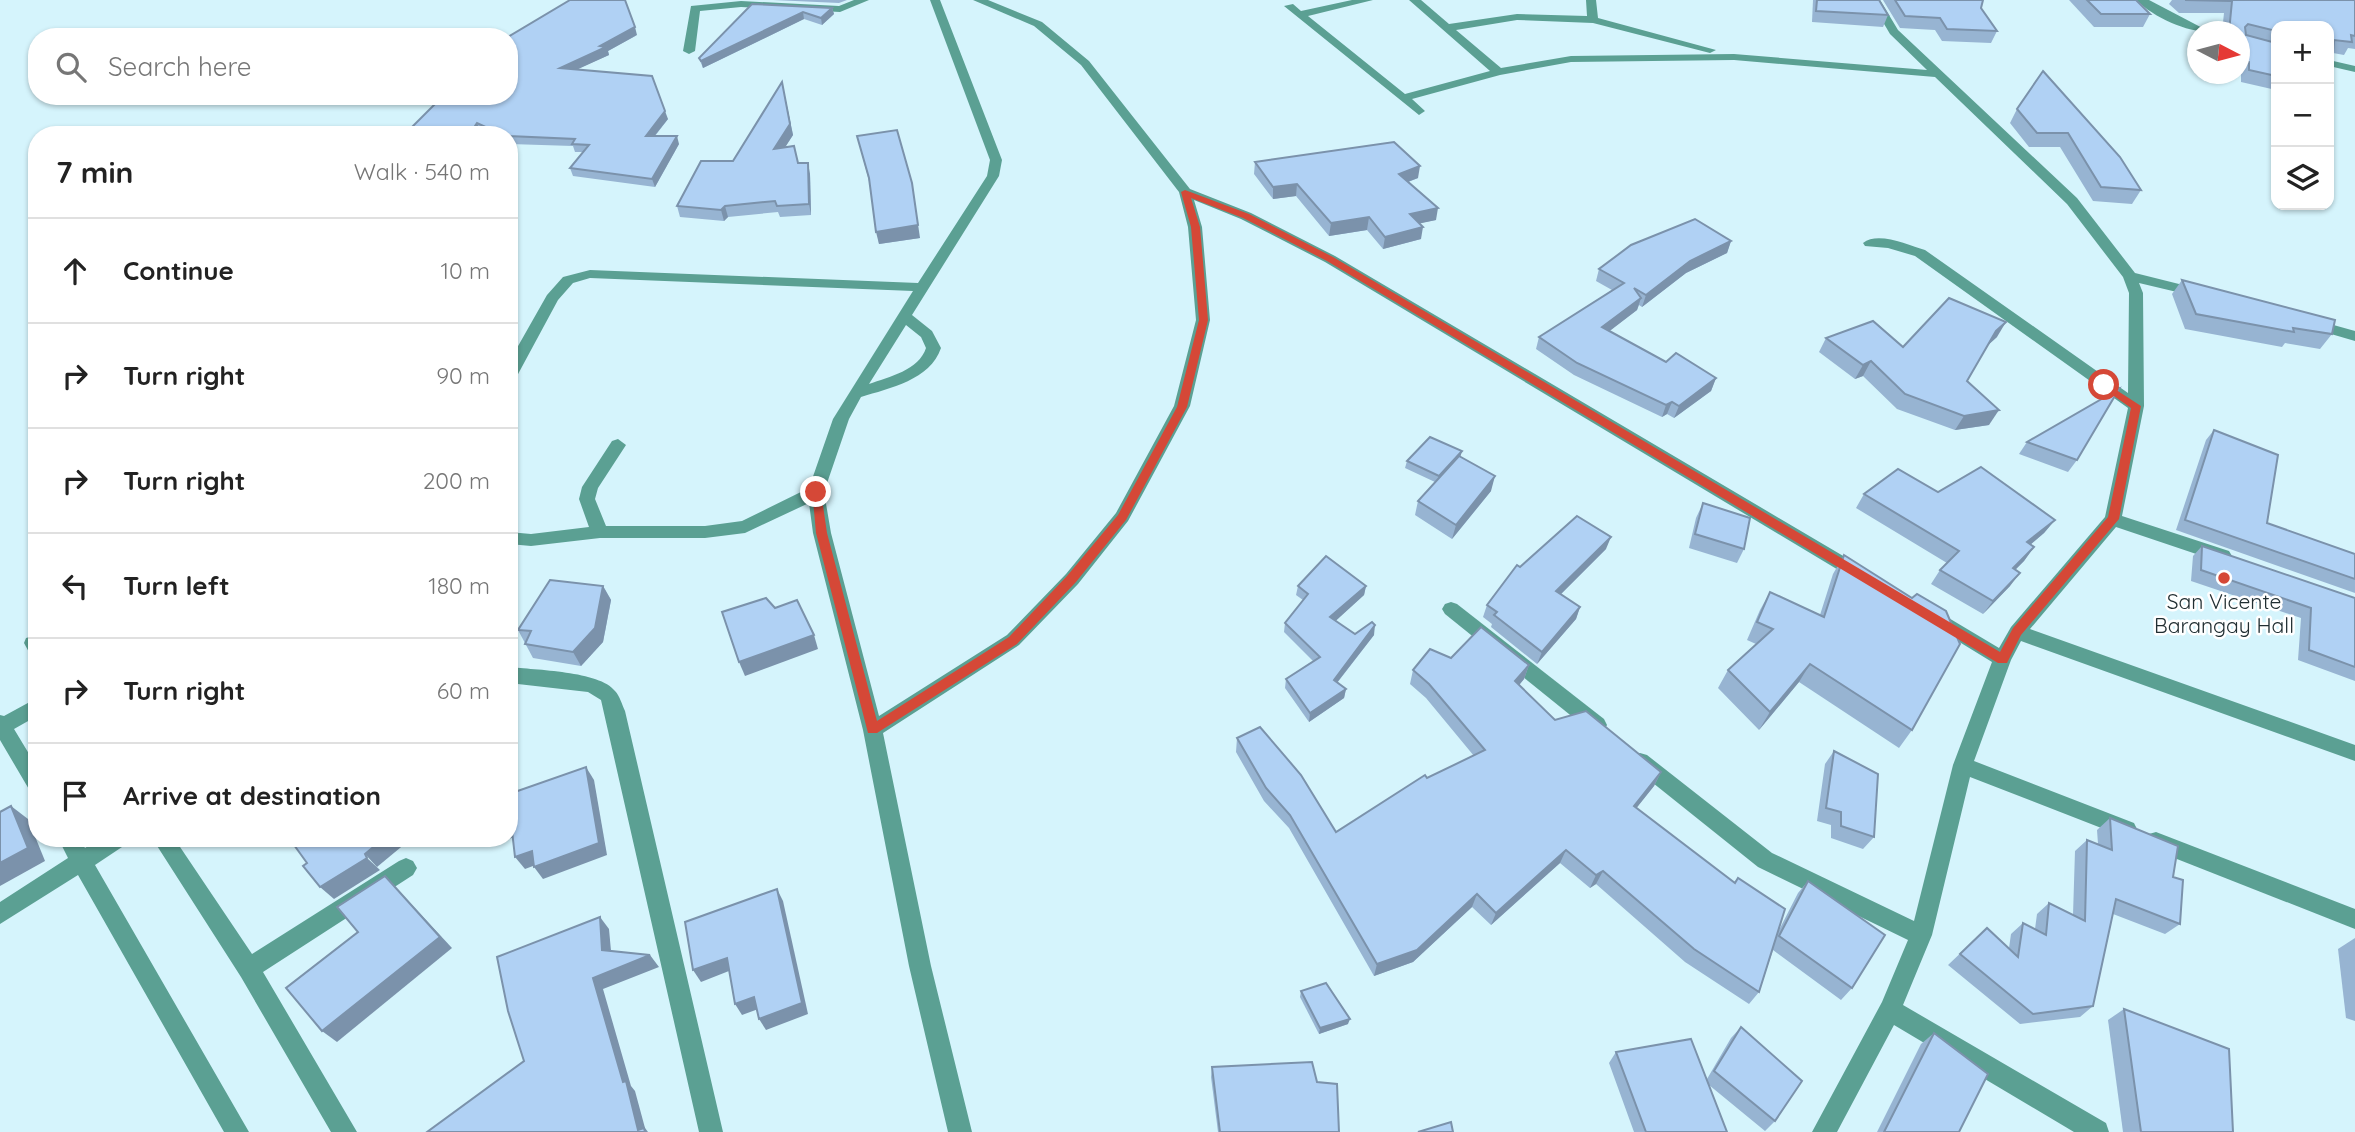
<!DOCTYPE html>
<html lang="en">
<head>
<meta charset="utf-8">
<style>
  :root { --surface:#fff; --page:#f2f2f2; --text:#222; --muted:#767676; --line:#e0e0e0 }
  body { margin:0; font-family:Quicksand,sans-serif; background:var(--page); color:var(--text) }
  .controls { position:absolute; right:21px; top:21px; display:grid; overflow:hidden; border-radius:14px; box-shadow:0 2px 5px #0004 }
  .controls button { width:63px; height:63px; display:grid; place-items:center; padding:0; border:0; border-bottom:2px solid var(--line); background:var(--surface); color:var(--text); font:35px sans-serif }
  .compass { position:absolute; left:2187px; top:21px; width:63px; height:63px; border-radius:50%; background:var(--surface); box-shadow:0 2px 5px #0004; rotate:96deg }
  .stop { position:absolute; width:21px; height:21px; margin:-16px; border:5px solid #d54837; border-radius:50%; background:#fff }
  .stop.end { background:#d54837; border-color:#fff; box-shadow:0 2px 7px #0008 }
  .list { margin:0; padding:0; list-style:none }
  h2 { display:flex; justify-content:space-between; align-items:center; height:91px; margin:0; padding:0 28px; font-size:30px }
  h2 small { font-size:23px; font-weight:400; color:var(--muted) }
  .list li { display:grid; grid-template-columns:46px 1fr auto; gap:21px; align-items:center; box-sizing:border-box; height:105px; padding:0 28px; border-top:2px solid var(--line) }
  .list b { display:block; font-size:26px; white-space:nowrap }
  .list em { font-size:23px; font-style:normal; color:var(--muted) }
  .icon { flex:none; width:38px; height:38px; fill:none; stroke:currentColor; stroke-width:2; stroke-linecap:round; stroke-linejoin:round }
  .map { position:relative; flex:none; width:2355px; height:1132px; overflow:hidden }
  .search { position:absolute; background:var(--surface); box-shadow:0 2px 5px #0004; left:28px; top:28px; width:490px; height:77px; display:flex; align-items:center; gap:18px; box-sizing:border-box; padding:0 24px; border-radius:28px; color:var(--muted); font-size:26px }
  .panel { position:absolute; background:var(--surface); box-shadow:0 2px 5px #0004; left:28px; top:126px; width:490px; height:721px; border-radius:28px }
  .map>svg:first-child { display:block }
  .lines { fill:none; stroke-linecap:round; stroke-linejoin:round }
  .minor { fill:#5ba093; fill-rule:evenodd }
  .wall { fill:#97b4d2 }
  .shaded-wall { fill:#7b92ab }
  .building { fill:#b0d1f4; stroke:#7b92ab; stroke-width:2 }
  .route { fill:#d54837 }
  .poi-dot { fill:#d54837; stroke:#fff; stroke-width:2.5 }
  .labels { text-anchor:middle; stroke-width:5; stroke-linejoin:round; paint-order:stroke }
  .poi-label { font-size:21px; fill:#202e32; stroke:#fff }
</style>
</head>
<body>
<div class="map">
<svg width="2355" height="1132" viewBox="0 0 2355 1132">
  <rect width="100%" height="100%" fill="#d5f4fc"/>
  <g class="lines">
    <!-- minor -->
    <g class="minor">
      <polygon points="854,0 869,0 840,12 741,7 700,11 695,51 689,54 683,51 691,6 741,1 839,6"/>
      <path d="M 930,0 L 940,0 L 1002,160 L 999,176 L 912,315 L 932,331 L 941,348 C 930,380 890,388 861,397 L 849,419 L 824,492 L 831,533 L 879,716 L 1007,635 L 1066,574 L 1116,513 L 1174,406 L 1196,320 L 1188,227 L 1179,192 L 1081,65 L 1034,26 L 973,0 L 988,0 L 1042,22 L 1089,61 L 1190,189 L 1251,213 L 1335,256 L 1867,570 L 1870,575 L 1867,580 L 1855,580 L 1325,262 L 1241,219 L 1194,200 L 1202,227 L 1210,320 L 1190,406 L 1128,521 L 1078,584 L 1019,645 L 883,733 L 931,966 L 972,1132 L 948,1132 L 909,966 L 863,730 L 813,533 L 809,503 L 745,533 L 705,538 L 600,538 L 531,546 L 509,544 L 509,532 L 531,534 L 589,527 L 579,499 L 582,487 L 612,441 L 618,439 L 626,445 L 598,488 L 595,499 L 606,526 L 705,526 L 742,521 L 809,488 L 833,419 L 913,291 L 590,278 L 573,283 L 558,300 L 517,376 L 509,381 L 509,362 L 547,295 L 563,277 L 590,270 L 918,283 L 987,176 L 990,160 ZM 906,325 L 921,337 L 926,348 C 919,370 889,377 869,384 Z"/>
      <path d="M 1352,0 L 1373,0 L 1308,16 L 1405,94 L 1490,71 L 1409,0 L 1421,0 L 1449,24 L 1517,14 L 1587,16 L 1586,0 L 1596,0 L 1598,18 L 1716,50 L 1710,53 L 1593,23 L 1517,20 L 1456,30 L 1501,68 L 1571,56 L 1734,54 L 1927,70 L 1890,34 L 1870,0 L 1880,0 L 1898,30 L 2077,198 L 2135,273 L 2203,290 L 2205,293 L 2198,297 L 2139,283 L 2143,293 L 2144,406 L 2122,516 L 2229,551 L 2232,556 L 2223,563 L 2116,527 L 2030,629 L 2355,745 L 2355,761 L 2021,641 L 2011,660 L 1974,761 L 2134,823 L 2137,829 L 2134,835 L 2127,838 L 1970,777 L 1932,935 L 1903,1005 L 2106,1123 L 2109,1132 L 2074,1132 L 1894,1025 L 1837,1132 L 1812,1132 L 1882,1002 L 1908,940 L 1758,867 L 1633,767 L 1630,761 L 1633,755 L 1640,753 L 1647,755 L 1772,853 L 1914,921 L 1953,765 L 1992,662 L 1930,624 L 1927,619 L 1930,614 L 1942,614 L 1999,648 L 2011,627 L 2105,517 L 2128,408 L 1915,256 L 1888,248 L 1865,246 L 1863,243 C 1878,231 1908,245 1925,250 L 2128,393 L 2129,293 L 2123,277 L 2067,204 L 1935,77 L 1734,60 L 1571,62 L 1500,75 L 1412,99 L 1425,111 L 1419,115 L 1284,6 L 1293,4 L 1301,11 Z"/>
      <path d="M 2136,0 L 2149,0 L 2210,32 C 2186,32 2155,18 2136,0 Z"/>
      <polygon points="2329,60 2355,66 2355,72 2329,66"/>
      <polygon points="2312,319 2355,331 2355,341 2307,327 2307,321"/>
      <polygon points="1451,602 1457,604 1604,719 1607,725 1604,731 1597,733 1590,731 1445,614 1442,609 1445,604"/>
      <polygon points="33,636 37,637 37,656 30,654 24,643 26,638"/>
      <path d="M 509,667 C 535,670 600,671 615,691 C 620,696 622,705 625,711 L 723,1132 L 699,1132 L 601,700 L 588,692 L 509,683 Z"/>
      <polygon points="37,698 37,716 14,729 37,767 37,794 30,791 0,740 0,715 4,716"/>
      <polygon points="2156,832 2355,909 2355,929 2149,848 2146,841 2149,834"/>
      <polygon points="58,838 79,838 85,848 100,838 128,838 125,845 95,865 249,1132 224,1132 78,875 0,924 0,902 68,858"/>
      <polygon points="152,838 174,838 252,954 399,861 406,858 413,861 417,868 413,875 263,972 357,1132 331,1132 241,977"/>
    </g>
  </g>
  <!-- wall -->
  <g class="wall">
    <polygon points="773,0 847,0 839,3"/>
    <polygon points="1813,0 1879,0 1888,15 1883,27 1812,22"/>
    <polygon points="1883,0 1983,0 1981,8 1997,31 1991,43 1942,41 1935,30 1900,28"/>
    <polygon points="2069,0 2136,0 2150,14 2143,27 2094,27"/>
    <polygon points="2172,0 2355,0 2355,49 2348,48 2344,55 2333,53 2331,78 2329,81 2329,26 2276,26 2276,90 2241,82 2241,74 2239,74 2239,32 2222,32 2224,13 2179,13 2169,4"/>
    <polygon points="752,4 832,8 834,14 822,25 804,19 703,68 699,58"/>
    <polygon points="637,35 608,51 609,55 577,69 668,119 655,136 679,144 655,187 573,176 570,168 583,152 575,152 573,146 510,144 509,144 509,135 489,135 480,131 404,135"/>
    <polygon points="782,82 793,135 785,147 798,163 810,174 811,215 780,217 778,212 728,217 724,221 680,217 677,206 733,161"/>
    <polygon points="2017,109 2120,157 2141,190 2132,204 2093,201 2060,147 2029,147 2010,123"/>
    <polygon points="857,136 920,238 879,244 870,185"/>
    <polygon points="1255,162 1418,178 1408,182 1436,220 1420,223 1421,239 1383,249 1367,230 1329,236 1296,196 1273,199 1254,174"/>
    <polygon points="1731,241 1727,253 1686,273 1642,307 1639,305 1637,310 1609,331 1666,362 1716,378 1711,391 1674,418 1667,414 1662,417 1574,375 1536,349 1539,337 1612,290 1596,281 1599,269"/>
    <polygon points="2182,280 2332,334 2320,349 2285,343 2282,347 2185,329 2172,294"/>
    <polygon points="1997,337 1988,345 1967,381 1989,425 1955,430 1897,409 1863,376 1855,379 1819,352 1826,338 1903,347"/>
    <polygon points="2214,430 2267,523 2355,554 2355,593 2176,530 2206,440"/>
    <polygon points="2027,442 2077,460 2068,472 2019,454"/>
    <polygon points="1460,457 1491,491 1452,539 1415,515 1418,501 1435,482 1405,468 1407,461"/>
    <polygon points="1938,492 2055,520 2044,533 2030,545 2034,547 2024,561 2015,570 2010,586 1983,614 1931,584 1940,570 1947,563 1856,508 1864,494"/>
    <polygon points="1703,503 1744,549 1737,563 1689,548 1696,518"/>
    <polygon points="2202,546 2355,598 2355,681 2298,660 2301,618 2191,581 2193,556"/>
    <polygon points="1606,549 1561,594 1580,607 1576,619 1537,664 1491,627 1492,624 1483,617 1487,605 1520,567"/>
    <polygon points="1844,555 1912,730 1899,748 1799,682 1759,730 1718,688 1728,670 1756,644 1747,640 1760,610 1770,592 1820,615 1833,574"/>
    <polygon points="603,586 611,600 603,642 581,666 533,658 518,630"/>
    <polygon points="1298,586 1366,586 1364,595 1335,621 1355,634 1374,635 1337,683 1346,689 1344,698 1309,722 1285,688 1286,679 1313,661 1284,632 1285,623 1303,600 1296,595"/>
    <polygon points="1451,658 1529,665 1524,679 1519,685 1555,720 1661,772 1654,786 1636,808 1734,882 1738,878 1778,932 1798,893 1808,881 1852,988 1841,1000 1773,950 1759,992 1749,1004 1685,962 1596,884 1590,888 1560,863 1491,925 1472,907 1413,962 1374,976 1289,828 1264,801 1236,752 1237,738 1336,832 1427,778 1474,756 1426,698 1410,684 1413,670"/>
    <polygon points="1834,751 1874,837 1863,849 1831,838 1831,825 1817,821 1825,764"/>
    <polygon points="2110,818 2173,877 2180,924 2165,934 2113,914 2093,1006 2080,1017 2020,1024 1948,965 1987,928 2009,948 2011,934 2023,923 2035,929 2037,914 2049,903 2073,915 2075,851 2087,840 2098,844 2097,830"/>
    <polygon points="2355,938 2355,1021 2346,1018 2338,949"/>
    <polygon points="1301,991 1348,1024 1319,1034 1300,997"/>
    <polygon points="2124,1009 2233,1132 2123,1132 2108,1020"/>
    <polygon points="1741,1027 1775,1121 1765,1131 1709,1085 1727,1132 1634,1132 1609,1063 1616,1052 1707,1079 1731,1038"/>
    <polygon points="1934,1033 1959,1132 1877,1132 1921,1044"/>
    <polygon points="1212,1067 1317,1082 1339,1132 1218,1132 1211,1077"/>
  </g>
  <!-- shaded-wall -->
  <g class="shaded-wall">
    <polygon points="832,8 834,14 822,25 821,18"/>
    <polygon points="803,12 804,19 703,68 701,61"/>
    <polygon points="635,27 637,35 608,51 609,55 563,76 560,68"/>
    <polygon points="782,82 793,135 777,160 774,149"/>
    <polygon points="665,111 668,119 648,144 646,136"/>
    <polygon points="477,123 480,131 478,135 469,135"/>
    <polygon points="677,136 679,144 655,187 652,179"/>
    <polygon points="808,163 810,174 811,215 809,204"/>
    <polygon points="1420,166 1418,178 1397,186 1399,174"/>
    <polygon points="912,183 920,238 879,244 876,232"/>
    <polygon points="1297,184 1296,196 1273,199 1273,187"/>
    <polygon points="725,206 728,217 724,221 721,210"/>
    <polygon points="1438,208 1436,220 1408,226 1410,214"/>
    <polygon points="1369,217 1367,230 1329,236 1331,223"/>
    <polygon points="1423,227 1421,239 1383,249 1385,237"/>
    <polygon points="1731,241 1727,253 1686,273 1642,307 1646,295 1690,261"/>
    <polygon points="1641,298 1637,310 1598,340 1602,327"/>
    <polygon points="2006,322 1997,337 1987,346 1996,331"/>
    <polygon points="1871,361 1863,376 1855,379 1863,365"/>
    <polygon points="1716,378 1711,391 1674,418 1679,406"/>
    <polygon points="1672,402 1667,414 1662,417 1666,405"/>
    <polygon points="1999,410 1989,425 1955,430 1964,416"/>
    <polygon points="1462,451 1460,458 1437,484 1439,476"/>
    <polygon points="1495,476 1491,491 1452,539 1456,525"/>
    <polygon points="2055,520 2044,533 2017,556 2027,542"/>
    <polygon points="1611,537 1606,549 1552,603 1556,591"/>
    <polygon points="2034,547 2024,561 2003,582 2013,568"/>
    <polygon points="2020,573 2010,586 1983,614 1993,601"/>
    <polygon points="603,586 611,600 603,642 581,666 573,652"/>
    <polygon points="1366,586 1364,595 1329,627 1330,617"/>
    <polygon points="1580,607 1576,619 1537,664 1542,652"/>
    <polygon points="1375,625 1374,635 1332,689 1334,680"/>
    <polygon points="814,635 818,649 745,676 739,662"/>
    <polygon points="1810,664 1799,682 1759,730 1770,712"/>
    <polygon points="1529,665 1524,679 1511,695 1515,681"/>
    <polygon points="1346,689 1344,698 1309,722 1310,713"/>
    <polygon points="586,767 594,780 607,855 543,879 534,867"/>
    <polygon points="1661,772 1654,786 1627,820 1634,806"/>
    <polygon points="11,806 28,819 45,861 0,886 0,863"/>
    <polygon points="509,822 511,822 520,834 496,845 491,838 509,838"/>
    <polygon points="384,838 412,838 377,867 365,854"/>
    <polygon points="1566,850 1560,863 1491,925 1496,913"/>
    <polygon points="532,851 541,863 525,869 515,857"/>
    <polygon points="367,858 380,870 334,899 320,887"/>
    <polygon points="1603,871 1596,884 1590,888 1596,875"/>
    <polygon points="385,876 452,948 337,1042 322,1031"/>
    <polygon points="777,889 783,901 808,1014 766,1030 759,1019"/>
    <polygon points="1477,894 1472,907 1413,962 1374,976 1377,964"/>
    <polygon points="600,917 609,929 612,962 602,950"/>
    <polygon points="650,955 659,967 603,989 631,1086 635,1091 645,1128 648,1132 641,1132 638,1130 623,1082 593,978"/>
    <polygon points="727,958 734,969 701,982 693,970"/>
    <polygon points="754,997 761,1008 742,1015 735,1004"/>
    <polygon points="1350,1019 1348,1024 1319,1034 1320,1028"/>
  </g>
  <!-- building -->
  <g class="building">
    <polygon points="570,0 625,0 635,27 600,46 606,47 560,68 652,76 665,111 646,136 677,136 652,179 570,168 589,145 572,144 575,139 509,136 509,135 503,135 477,123 469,135 404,135 443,96 509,96 509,37 508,37"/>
    <polygon points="1817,0 1879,0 1888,15 1816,11"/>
    <polygon points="1895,0 1983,0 1981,8 1997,31 1947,29 1940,18 1905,16"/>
    <polygon points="2087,0 2136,0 2150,14 2101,14"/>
    <polygon points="2185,0 2355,0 2355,36 2351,35 2352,42 2334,40 2331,78 2329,77 2329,26 2276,26 2276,31 2248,24 2245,27 2246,35 2276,43 2276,76 2249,70 2249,62 2239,60 2239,32 2229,32 2232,1"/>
    <polygon points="752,4 832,8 821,18 803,12 701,61 699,58"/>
    <polygon points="2043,71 2120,157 2141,190 2101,187 2068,133 2037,133 2017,109"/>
    <polygon points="782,82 790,124 774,149 794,146 798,163 808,163 809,204 777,206 775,201 725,206 721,210 677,206 701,161 733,161"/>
    <polygon points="897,130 912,183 918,225 876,232 869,178 857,136"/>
    <polygon points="1394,142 1420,166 1399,174 1438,208 1410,214 1423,227 1385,237 1369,217 1331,223 1297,184 1273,187 1255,162"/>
    <polygon points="1695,219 1731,241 1690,261 1646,295 1634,288 1641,298 1602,327 1666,362 1676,353 1716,378 1679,406 1672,402 1666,405 1577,363 1539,337 1624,283 1599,269 1631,245"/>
    <polygon points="2182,280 2335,320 2332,334 2293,328 2294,332 2196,314"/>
    <polygon points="1949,298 2006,322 1996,331 1967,381 1999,410 1964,416 1905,394 1871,361 1863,365 1826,338 1873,321 1903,347"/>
    <polygon points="2119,389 2077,460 2027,442"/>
    <polygon points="2214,430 2278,455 2267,523 2355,554 2355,579 2185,520"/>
    <polygon points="1430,437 1462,451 1439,476 1407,461"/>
    <polygon points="1459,456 1495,476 1456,525 1418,501"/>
    <polygon points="1981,467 2055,520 2027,542 2034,547 2013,568 2020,573 1993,601 1940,570 1959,551 1864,494 1898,469 1938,492"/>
    <polygon points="1703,503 1750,518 1744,549 1695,534"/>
    <polygon points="1577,516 1611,537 1556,591 1580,607 1542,652 1494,615 1497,612 1487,605 1517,565 1520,567"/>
    <polygon points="2202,546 2355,598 2355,667 2309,650 2311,608 2201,570"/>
    <polygon points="1844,555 1912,598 1917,594 1946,611 1960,644 1912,730 1810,664 1770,712 1728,670 1773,629 1757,622 1770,592 1824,617"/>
    <polygon points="1326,556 1366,586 1330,617 1355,634 1372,622 1375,625 1334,680 1346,689 1310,713 1286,679 1320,657 1285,623 1308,594 1298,586"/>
    <polygon points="550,580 603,586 595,628 573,652 525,644 531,631 518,630"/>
    <polygon points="766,598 775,608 797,600 814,635 739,662 722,612"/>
    <polygon points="1481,627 1529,665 1515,681 1555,720 1586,711 1661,772 1634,806 1735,883 1738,878 1785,909 1759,992 1694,949 1603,871 1596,875 1566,850 1496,913 1477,894 1417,950 1377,964 1290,815 1266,788 1237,738 1260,727 1301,775 1336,832 1425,775 1427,778 1485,750 1429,684 1413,670 1430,649 1451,658"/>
    <polygon points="1834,751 1878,774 1874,837 1841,826 1841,812 1826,808"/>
    <polygon points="586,767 599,843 534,867 532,851 515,857 511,822 509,822 509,794"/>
    <polygon points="11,806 28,848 0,863 0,812"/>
    <polygon points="2110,818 2178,846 2173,877 2183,880 2180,924 2116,899 2093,1006 2033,1014 1960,954 1987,928 2018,957 2023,923 2046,935 2049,903 2085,921 2087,840 2112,850"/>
    <polygon points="289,838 384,838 365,854 367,858 320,887 303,866 307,863"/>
    <polygon points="385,876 440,937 322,1031 286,988 358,932 337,907"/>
    <polygon points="1808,881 1885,935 1852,988 1779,936"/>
    <polygon points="777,889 802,1003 759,1019 754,997 735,1004 727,958 693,970 685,922"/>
    <polygon points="600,917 602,950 650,955 593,978 623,1082 626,1081 638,1130 644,1128 645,1132 427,1132 524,1061 508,1011 497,957"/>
    <polygon points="1326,983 1350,1019 1320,1028 1301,991"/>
    <polygon points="2124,1009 2229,1049 2233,1132 2141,1132"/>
    <polygon points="1741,1027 1802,1081 1775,1121 1714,1071"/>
    <polygon points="1934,1033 1988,1074 1959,1132 1884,1132"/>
    <polygon points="1691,1039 1727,1132 1646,1132 1616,1052"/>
    <polygon points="1312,1062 1317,1082 1337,1084 1339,1132 1220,1132 1212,1067"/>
    <polygon points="1451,1122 1453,1132 1418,1132"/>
  </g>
  <!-- route -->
  <polygon class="route" points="1185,190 1249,214 1333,257 2000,652 2013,628 2108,517 2131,408 2101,387 2101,382 2104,382 2141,406 2119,519 2021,635 2007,663 1998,663 1327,261 1243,218 1191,198 1200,227 1208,320 1187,407 1126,520 1076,582 1017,644 877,733 868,733 816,533 812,489 821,492 827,533 877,721 1009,637 1067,576 1118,515 1177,407 1199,320 1191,227 1181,192"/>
  <!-- markers -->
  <circle class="poi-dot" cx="2224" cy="578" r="7"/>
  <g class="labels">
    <!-- poi labels -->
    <g class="poi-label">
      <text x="2224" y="609">San Vicente<tspan x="2224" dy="24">Barangay Hall</tspan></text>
    </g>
  </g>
</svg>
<div class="controls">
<button>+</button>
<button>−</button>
<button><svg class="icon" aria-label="layers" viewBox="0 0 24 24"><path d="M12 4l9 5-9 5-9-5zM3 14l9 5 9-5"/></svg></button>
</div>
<svg class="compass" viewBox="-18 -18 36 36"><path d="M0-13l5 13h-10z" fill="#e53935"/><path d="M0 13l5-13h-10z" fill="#767676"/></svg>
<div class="stop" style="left:2104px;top:385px"></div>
<div class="stop end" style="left:816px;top:492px"></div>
<div class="search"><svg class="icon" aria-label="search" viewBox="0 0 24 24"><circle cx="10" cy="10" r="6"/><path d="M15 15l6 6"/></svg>Search here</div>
<section class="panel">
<h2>7 min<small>Walk · 540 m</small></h2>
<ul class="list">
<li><svg class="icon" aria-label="ahead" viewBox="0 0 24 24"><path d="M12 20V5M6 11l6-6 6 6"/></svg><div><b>Continue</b></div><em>10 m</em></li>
<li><svg class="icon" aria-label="right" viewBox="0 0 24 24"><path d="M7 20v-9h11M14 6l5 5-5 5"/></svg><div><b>Turn right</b></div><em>90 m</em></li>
<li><svg class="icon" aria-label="right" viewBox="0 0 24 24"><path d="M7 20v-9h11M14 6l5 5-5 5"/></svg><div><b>Turn right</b></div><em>200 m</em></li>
<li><svg class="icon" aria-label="left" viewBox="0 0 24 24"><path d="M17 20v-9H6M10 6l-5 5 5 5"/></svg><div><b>Turn left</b></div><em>180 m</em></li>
<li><svg class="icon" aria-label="right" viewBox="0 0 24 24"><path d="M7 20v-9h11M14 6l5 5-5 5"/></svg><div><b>Turn right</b></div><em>60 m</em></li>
<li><svg class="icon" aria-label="arrive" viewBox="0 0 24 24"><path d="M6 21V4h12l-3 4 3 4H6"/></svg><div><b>Arrive at destination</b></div></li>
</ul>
</section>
</div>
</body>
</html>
